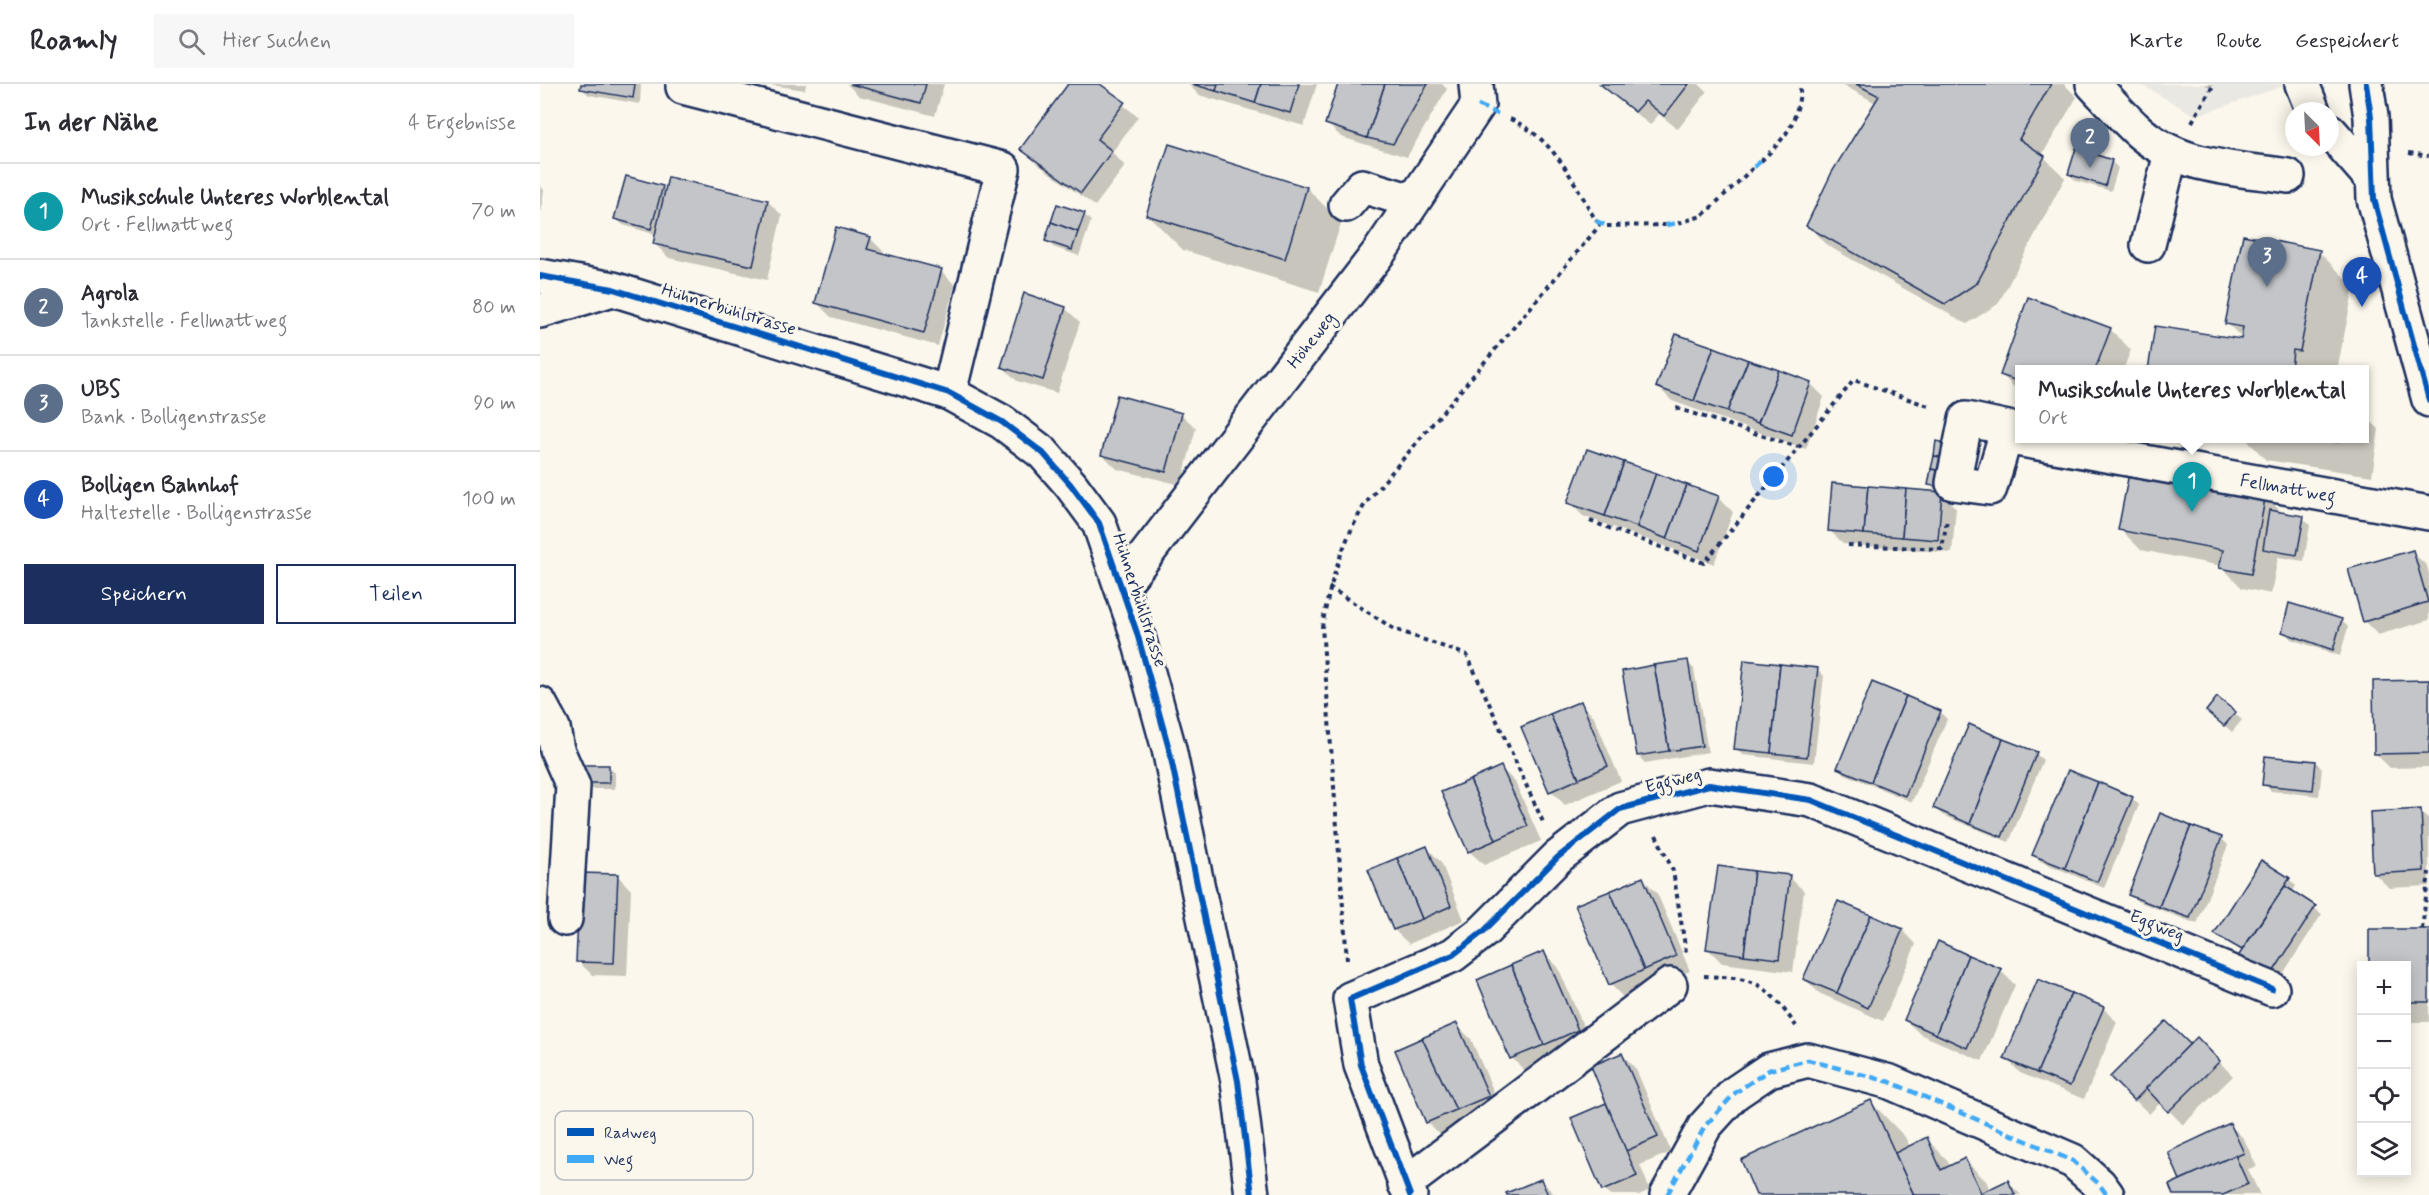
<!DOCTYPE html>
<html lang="de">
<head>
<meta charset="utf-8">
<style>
  :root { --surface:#fff; --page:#f7f7f7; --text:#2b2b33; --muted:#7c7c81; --line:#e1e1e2; --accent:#1b2f5e }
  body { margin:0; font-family:Mynerve,sans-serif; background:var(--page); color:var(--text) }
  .controls { position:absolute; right:18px; bottom:18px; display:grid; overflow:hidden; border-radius:0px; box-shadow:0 3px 15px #0003 }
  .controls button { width:54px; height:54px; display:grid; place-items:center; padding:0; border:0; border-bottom:2px solid var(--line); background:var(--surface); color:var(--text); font:30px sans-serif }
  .compass { position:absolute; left:1745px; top:18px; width:54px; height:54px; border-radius:50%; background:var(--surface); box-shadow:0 3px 15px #0003; rotate:156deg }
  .you { position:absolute; left:1234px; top:393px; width:21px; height:21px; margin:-15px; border:4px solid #fff; border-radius:50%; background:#1a73e8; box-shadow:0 0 0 9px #1a73e833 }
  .badge { display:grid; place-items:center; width:39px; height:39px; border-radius:50%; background:var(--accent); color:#fff; font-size:20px; font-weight:700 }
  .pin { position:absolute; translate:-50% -50px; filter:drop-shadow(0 2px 3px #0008) }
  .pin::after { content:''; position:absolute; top:32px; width:21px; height:18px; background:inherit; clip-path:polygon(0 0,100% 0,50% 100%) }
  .popup { position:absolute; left:1475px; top:281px; width:354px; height:78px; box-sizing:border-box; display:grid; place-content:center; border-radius:0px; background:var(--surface); filter:drop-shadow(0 2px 4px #0005); font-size:20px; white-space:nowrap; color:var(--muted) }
  .popup b { font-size:22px; color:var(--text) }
  .popup::after { content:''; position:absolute; left:50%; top:100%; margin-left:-12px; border:12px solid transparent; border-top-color:var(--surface) }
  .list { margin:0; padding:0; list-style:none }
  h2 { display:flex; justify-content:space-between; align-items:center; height:78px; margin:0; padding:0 24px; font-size:26px }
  h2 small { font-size:20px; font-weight:400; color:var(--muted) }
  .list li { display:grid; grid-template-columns:39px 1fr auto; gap:18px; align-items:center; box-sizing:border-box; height:96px; padding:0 24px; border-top:2px solid var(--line) }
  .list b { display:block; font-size:22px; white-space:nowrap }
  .list p { margin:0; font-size:20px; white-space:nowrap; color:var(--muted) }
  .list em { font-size:20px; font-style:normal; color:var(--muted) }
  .actions { display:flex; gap:12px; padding:18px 24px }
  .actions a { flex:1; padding:14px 0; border:2px solid var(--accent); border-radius:0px; text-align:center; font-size:21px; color:var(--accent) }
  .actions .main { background:var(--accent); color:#fff }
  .icon { flex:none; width:33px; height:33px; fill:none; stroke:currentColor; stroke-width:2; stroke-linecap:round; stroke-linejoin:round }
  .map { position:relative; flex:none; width:1889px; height:1111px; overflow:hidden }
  header { display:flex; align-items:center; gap:36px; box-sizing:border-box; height:84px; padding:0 30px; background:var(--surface); border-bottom:2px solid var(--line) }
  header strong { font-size:28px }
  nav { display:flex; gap:33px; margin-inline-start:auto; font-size:21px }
  .search { width:420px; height:54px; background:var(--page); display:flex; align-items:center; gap:15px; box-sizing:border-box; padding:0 21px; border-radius:0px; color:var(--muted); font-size:22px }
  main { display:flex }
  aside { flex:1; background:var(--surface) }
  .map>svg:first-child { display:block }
  .built { fill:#eae8e2 }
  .shadow { fill:#0003 }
  .building { fill:#c3c5c9; stroke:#1b2f5e; stroke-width:1.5 }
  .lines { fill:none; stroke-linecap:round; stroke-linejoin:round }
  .minor-casing { stroke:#1b2f5e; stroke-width:38 }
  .major-casing { stroke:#1b2f5e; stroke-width:38 }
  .path { stroke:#1b2f5e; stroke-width:4; stroke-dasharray:4.5 4.5; stroke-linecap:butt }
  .minor { stroke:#fbf7ec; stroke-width:33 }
  .major { stroke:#fbf7ec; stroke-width:33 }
  .quiet { stroke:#3fa9f5; stroke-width:4.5; stroke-dasharray:9 4.5; stroke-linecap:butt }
  .cycleway-casing { stroke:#fbf7ec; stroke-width:10 }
  .cycleway { stroke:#0057b8; stroke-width:6 }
  .labels { text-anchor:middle; stroke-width:6; stroke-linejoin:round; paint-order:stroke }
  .street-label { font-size:18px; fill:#1b2f5e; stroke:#fbf7ec }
  .key { fill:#fbf7ec; stroke:#b8bbc1; stroke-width:1.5 }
  .key-label { font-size:16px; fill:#1b2f5e }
</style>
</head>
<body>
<header>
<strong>Roamly</strong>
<div class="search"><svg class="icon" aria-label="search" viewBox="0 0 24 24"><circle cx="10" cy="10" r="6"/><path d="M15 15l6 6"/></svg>Hier suchen</div>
<nav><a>Karte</a><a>Route</a><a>Gespeichert</a></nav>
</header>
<main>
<aside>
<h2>In der Nähe<small>4 Ergebnisse</small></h2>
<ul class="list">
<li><span class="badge" style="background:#0f9aa8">1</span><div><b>Musikschule Unteres Worblental</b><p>Ort · Fellmattweg</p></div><em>70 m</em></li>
<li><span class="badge" style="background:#5c6f8a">2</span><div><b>Agrola</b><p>Tankstelle · Fellmattweg</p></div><em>80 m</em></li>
<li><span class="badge" style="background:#5c6f8a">3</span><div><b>UBS</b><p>Bank · Bolligenstrasse</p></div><em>90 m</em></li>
<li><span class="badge" style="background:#1a4fb4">4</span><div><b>Bolligen Bahnhof</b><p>Haltestelle · Bolligenstrasse</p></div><em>100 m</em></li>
</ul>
<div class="actions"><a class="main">Speichern</a><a>Teilen</a></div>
</aside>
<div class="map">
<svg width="1889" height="1111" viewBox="0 0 1889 1111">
  <rect width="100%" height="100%" fill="#fbf7ec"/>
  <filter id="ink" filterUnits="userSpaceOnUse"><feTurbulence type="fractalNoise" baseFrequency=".0167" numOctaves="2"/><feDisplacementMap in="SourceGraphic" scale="12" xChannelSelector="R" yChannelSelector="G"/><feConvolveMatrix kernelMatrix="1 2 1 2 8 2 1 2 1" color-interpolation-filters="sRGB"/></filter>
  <g filter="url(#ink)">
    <!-- built -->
    <polygon class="built" points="1600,0 1749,0 1656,32"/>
    <!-- shadow -->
    <g class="shadow">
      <polygon points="43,0 101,0 100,20 49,11 42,5"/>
      <polygon points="224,0 266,0 265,6"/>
      <polygon points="307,0 404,0 395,32 319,12"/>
      <polygon points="529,0 558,0 598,33 572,68 585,82 555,122 496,79 482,65"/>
      <polygon points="648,0 777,0 764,42 659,11"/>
      <polygon points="800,0 902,0 907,5 867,73 801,53 787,39"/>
      <polygon points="1060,0 1159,0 1167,8 1138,45 1119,30 1110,41"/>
      <polygon points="1301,0 1524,0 1537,13 1502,71 1525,94 1458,220 1427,240 1288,162 1268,141 1336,19"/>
      <polygon points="1664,0 1673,0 1671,4"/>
      <polygon points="630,62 767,104 801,139 779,208 643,166 608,131"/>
      <polygon points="1571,77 1578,84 1571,107 1536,97 1529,90"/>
      <polygon points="0,102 4,106 0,133"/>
      <polygon points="122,103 126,107 227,117 242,131 227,196 129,174 115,160 117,151 83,141 76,134"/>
      <polygon points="544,130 551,137 539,172 513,163 506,156"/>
      <polygon points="330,154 344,168 343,171 401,187 415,201 398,262 291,233 277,219"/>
      <polygon points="1779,168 1814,203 1797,286 1610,286 1705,257 1687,239"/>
      <polygon points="525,224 540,238 517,309 477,297 463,283"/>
      <polygon points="1570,245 1591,266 1583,286 1480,286 1480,309 1462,291"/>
      <polygon points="1270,299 1284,313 1266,365 1132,317 1118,303"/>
      <polygon points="641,330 656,344 641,401 577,385 562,370"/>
      <polygon points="1824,331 1839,345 1832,392 1726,376 1705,354 1824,354"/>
      <polygon points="1398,359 1400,408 1416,424 1412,469 1304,460 1289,446 1398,409 1390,400"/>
      <polygon points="1725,411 1744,431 1763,434 1770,441 1764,477 1738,473 1731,510 1702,504 1681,482 1601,466 1580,445"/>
      <polygon points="1178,414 1193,428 1174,480 1043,432 1029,418"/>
      <polygon points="1872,468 1887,482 1889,490 1889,536 1838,551 1824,537"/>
      <polygon points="1801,536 1808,543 1800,572 1751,555 1744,548"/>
      <polygon points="1147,578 1154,585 1168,668 1105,679 1098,672"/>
      <polygon points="1277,585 1284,592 1274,679 1203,671 1196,664"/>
      <polygon points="1889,597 1889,683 1850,684 1836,670"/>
      <polygon points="1678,615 1702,636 1692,648 1675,633"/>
      <polygon points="1040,619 1054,633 1081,697 1025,721 1011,707"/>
      <polygon points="1400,628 1407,635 1372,718 1305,690 1298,684"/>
      <polygon points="1496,670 1503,676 1469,758 1402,731 1395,724"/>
      <polygon points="1776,678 1782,685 1779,712 1731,707 1724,700"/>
      <polygon points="68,682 75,689 75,705 49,705 42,698"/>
      <polygon points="961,684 975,698 1001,757 944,781 929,767"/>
      <polygon points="1592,714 1599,721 1564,804 1500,777 1493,770"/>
      <polygon points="1880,727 1889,735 1889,802 1849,804 1834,789"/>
      <polygon points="1681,754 1688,761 1657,840 1597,817 1590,810"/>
      <polygon points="886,763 901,778 924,836 869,860 854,846 830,787"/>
      <polygon points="77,791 91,806 87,892 52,891 38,877"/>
      <polygon points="1249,793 1264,807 1253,888 1182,879 1168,865"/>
      <polygon points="1103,795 1117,809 1150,887 1084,914 1070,900"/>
      <polygon points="1749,795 1756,802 1752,808 1782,830 1735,902 1703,868 1676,850"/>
      <polygon points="1362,846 1376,860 1343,937 1279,909 1265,895"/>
      <polygon points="1889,846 1889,938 1866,938 1866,882"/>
      <polygon points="1004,869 1018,883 1051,960 986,988 972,974"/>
      <polygon points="1461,887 1475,901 1442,977 1380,950 1365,936"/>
      <polygon points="1563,924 1577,938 1544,1015 1480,989 1466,974"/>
      <polygon points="917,941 931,955 962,1027 902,1052 887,1038"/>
      <polygon points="1657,955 1693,992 1643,1041 1621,1018 1609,1030 1572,993 1651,963"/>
      <polygon points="1082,970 1096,985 1131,1068 1100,1081 1110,1106 1099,1111 1069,1111 1064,1106 1033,1035 1068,1020"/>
      <polygon points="1331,1018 1365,1053 1370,1063 1387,1055 1407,1076 1410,1083 1425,1076 1446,1097 1450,1106 1468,1098 1481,1111 1218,1111"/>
      <polygon points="1690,1041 1704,1055 1717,1083 1708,1085 1720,1111 1635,1111 1642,1097"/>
      <polygon points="1001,1096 1015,1111 966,1111"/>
    </g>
    <!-- building -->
    <g class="building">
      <polygon points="41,0 95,0 93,14 40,5"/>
      <polygon points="310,0 386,0 381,19"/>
      <polygon points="528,0 560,0 585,18 557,55 572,67 541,109 480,65"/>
      <polygon points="652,0 678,0 676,7"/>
      <polygon points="678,0 721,0 715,19 676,7"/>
      <polygon points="721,0 759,0 750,29 715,19"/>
      <polygon points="798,0 845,0 827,54 785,40"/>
      <polygon points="845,0 888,0 853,60 827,54"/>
      <polygon points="1060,0 1149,0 1124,32 1105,17 1095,28"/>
      <polygon points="1316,0 1511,0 1479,55 1505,72 1437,199 1405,220 1266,142 1292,88 1339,12"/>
      <polygon points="629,60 767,103 745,175 606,131"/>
      <polygon points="1536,64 1572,76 1565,102 1528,90"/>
      <polygon points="86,92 123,102 111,145 74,135"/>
      <polygon points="128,93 228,116 213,182 113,160"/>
      <polygon points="517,120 545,129 538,148 511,138"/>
      <polygon points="511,138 538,148 532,166 505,157"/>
      <polygon points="296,143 331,153 327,165 402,185 384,249 275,219"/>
      <polygon points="1703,151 1780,166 1760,267 1753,266 1751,286 1608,286 1615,242 1701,255 1703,243 1685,240"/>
      <polygon points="484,209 526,223 503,296 461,283"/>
      <polygon points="1488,213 1571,244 1555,286 1480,286 1480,298 1460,291"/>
      <polygon points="1136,250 1174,263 1154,317 1116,303"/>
      <polygon points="1174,263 1208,276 1187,328 1154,317"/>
      <polygon points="1208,276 1239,286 1218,339 1187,328"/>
      <polygon points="1239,286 1271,298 1252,351 1218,339"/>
      <polygon points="577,311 642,329 626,388 561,371"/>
      <polygon points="1773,354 1798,354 1798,358"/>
      <polygon points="1396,357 1418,361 1415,376 1394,372"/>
      <polygon points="1047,365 1084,378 1065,432 1027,419"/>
      <polygon points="1394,372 1415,376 1413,389 1391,385"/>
      <polygon points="1084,378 1116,389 1097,443 1065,432"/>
      <polygon points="1590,384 1726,410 1711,490 1679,484 1683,466 1578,446"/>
      <polygon points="1391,385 1413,389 1410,405 1388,401"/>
      <polygon points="1116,389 1147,401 1127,455 1097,443"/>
      <polygon points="1292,399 1328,402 1324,450 1288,447"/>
      <polygon points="1147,401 1179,412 1159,467 1127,455"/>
      <polygon points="1328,402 1366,405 1362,453 1324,450"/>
      <polygon points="1366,405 1402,408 1398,456 1362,453"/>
      <polygon points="1729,426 1764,432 1757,471 1723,465"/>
      <polygon points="1873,466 1888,518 1823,538 1808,485"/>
      <polygon points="1749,519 1802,535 1793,566 1742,548"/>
      <polygon points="1148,576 1162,662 1129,667 1114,581"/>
      <polygon points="1204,576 1240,580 1231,669 1194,665"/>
      <polygon points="1240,580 1278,584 1267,673 1231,669"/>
      <polygon points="1114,581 1129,667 1097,672 1082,587"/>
      <polygon points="1889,596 1889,669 1834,670 1833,597"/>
      <polygon points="1332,598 1366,612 1331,698 1297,684"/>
      <polygon points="1366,612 1401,627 1365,712 1331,698"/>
      <polygon points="1677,613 1696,628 1684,642 1666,627"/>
      <polygon points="1041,617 1068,682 1039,695 1010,630"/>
      <polygon points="1010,630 1039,695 1009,708 981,643"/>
      <polygon points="1429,640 1463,655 1430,740 1393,724"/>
      <polygon points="1463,655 1497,668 1462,753 1430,740"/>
      <polygon points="1725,672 1776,677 1773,706 1722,701"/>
      <rect x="41" y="681" width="28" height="18"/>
      <polygon points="961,682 988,742 956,756 930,696"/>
      <polygon points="1528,686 1558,698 1525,784 1492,771"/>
      <polygon points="930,696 956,756 928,768 901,708"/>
      <polygon points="1558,698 1593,713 1557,798 1525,784"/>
      <polygon points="1881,725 1884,787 1833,790 1830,728"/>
      <polygon points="1620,729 1651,742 1619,823 1588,811"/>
      <polygon points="1651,742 1682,753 1650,834 1619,823"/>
      <polygon points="887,762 911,822 882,835 857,774"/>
      <polygon points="857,774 882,835 853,846 828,786"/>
      <polygon points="1721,776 1750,794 1702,866 1674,850"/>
      <polygon points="1178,782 1214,787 1204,871 1166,865"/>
      <polygon points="1214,787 1250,791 1239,875 1204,871"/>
      <polygon points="40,789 78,790 74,879 36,878"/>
      <polygon points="1103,793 1136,872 1104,886 1070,807"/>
      <polygon points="1745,802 1776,822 1728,896 1695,877"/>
      <polygon points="1070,807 1104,886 1069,901 1035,821"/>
      <polygon points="1298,817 1331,831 1297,909 1263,895"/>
      <polygon points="1331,831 1363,845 1328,924 1297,909"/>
      <polygon points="1829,845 1889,845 1889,918 1866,918 1866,882 1829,882"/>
      <polygon points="1398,857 1428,871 1396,950 1364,936"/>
      <polygon points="1004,867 1038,946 1004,961 971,881"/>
      <polygon points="1428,871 1462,885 1427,964 1396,950"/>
      <polygon points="971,881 1004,961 970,975 937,896"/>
      <polygon points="1498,895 1531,909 1497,989 1464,975"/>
      <polygon points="1531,909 1564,923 1530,1002 1497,989"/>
      <polygon points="1626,937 1650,960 1594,1017 1570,993"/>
      <polygon points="917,939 949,1012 916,1026 882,954"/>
      <polygon points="1657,953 1680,977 1628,1028 1606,1004"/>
      <polygon points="882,954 916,1026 886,1039 855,966"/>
      <polygon points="1082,969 1118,1053 1086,1067 1051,982"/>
      <polygon points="1331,1016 1374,1111 1216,1111 1201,1076"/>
      <polygon points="1066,1019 1097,1092 1062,1107 1031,1034"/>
      <polygon points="1690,1039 1704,1069 1640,1096 1628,1068"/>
      <polygon points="1387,1053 1401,1086 1425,1074 1441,1109 1468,1096 1475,1111 1374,1111 1355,1069"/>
      <polygon points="1695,1071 1708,1100 1683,1111 1633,1111 1629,1101"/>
      <polygon points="1001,1095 1008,1111 967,1111 966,1109"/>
    </g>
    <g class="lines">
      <defs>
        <g id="minor">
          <path d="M 1553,0 C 1567,15 1580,30 1595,44 C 1637,84 1694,84 1748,92"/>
          <polyline points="1762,0 1773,27"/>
          <polyline points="143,3 463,85 409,309"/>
          <polyline points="1790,47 1832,95"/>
          <polyline points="806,121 822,102 872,117"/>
          <polyline points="1608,161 1631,69"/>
          <polyline points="0,192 73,205 409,309 462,338 503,369 531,401 559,439 597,549 629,665 698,997 712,1111"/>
          <polyline points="0,227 66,207"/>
          <polygon points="1426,335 1468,344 1450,404 1413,399"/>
          <polyline points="1465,353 1889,429"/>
          <polyline points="582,502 840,167 938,21 936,0"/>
          <polyline points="0,620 13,644 17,666 33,702 25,835"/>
          <polyline points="865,1100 1130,901"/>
          <polyline points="870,1111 821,981 810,915 913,871 944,847 1018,773 1080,725 1169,701 1271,716 1732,905"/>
          <polyline points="1127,1111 1165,1042 1195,1009 1229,986 1268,976 1350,998 1533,1077 1559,1100 1567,1111"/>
        </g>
        <polyline id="major" points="1826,0 1831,33 1834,115 1889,316"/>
      </defs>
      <!-- minor casing -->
      <use href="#minor" class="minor-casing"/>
      <!-- major casing -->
      <use href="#major" class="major-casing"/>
      <!-- path -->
      <g class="path">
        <path d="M 970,35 C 1014,54 1034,98 1056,137"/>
        <polyline points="1652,38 1674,0"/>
        <polyline points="1869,69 1889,72"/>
        <path d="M 1221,77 C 1249,50 1257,39 1261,0"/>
        <polyline points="1138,139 1162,132 1214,83"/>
        <polyline points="1067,142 1126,141"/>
        <polyline points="1136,324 1258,363"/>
        <polyline points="1050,437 1164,479 1314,296 1391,323"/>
        <polyline points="1308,461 1402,465 1407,436"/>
        <polyline points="789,503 854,545 927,571 1003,738"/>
        <polyline points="1116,751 1133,787 1146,868"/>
        <polyline points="1882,845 1889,788"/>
        <path d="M 807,876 L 782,543 C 790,498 802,459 825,420 L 1060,141"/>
        <path d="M 1164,892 C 1217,894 1225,898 1256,942"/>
      </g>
      <!-- minor -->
      <use href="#minor" class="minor"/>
      <!-- major -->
      <use href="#major" class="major"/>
      <!-- quiet -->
      <g class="quiet">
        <polyline points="938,21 958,30"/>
        <polyline points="1214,83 1221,77"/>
        <polyline points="1056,137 1067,142"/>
        <polyline points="1126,141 1138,139"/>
        <polyline points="1127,1111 1165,1042 1195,1009 1229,986 1268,976 1350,998 1533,1077 1559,1100 1567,1111"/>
      </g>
      <defs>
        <g id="cycleway">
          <polyline points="1826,0 1831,33 1834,115 1889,316"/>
          <polyline points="0,192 73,205 409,309 462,338 503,369 531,401 559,439 597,549 629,665 698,997 712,1111"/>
          <polyline points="870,1111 821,981 810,915 913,871 944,847 1018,773 1080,725 1169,701 1271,716 1732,905"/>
        </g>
      </defs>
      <!-- cycleway casing -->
      <use href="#cycleway" class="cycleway-casing"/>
      <!-- cycleway -->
      <use href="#cycleway" class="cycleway"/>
    </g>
  </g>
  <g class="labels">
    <!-- street labels -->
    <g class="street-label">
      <text transform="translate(189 225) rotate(17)" y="6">Hühnerbühlstrasse</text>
      <text transform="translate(771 256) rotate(-52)" y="6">Höheweg</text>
      <text transform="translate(1748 404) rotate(10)" y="6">Fellmattweg</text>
      <text transform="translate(600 516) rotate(72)" y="6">Hühnerbühlstrasse</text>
      <text transform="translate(1133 696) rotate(-14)" y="6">Eggweg</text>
      <text transform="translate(1617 841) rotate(22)" y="6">Eggweg</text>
    </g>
  </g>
  <!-- legend -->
  <rect x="15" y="1027" width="198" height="69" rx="9" class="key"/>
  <rect x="27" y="1044" width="27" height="8" fill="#0057b8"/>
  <rect x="27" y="1071" width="27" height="8" fill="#3fa9f5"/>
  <g class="key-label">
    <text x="64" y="1054">Radweg</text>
    <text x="64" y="1081">Weg</text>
  </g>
</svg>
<div class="controls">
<button>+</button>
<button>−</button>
<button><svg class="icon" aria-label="locate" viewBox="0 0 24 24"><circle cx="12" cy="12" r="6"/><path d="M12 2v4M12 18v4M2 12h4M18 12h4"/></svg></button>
<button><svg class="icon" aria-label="layers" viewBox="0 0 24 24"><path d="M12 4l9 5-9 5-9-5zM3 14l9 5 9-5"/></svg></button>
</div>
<svg class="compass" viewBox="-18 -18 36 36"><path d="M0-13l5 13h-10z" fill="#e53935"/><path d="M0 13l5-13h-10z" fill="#7c7c81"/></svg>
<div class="you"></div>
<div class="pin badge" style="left:1652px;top:428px;background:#0f9aa8">1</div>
<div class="popup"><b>Musikschule Unteres Worblental</b>Ort</div>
<div class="pin badge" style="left:1550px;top:84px;background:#5c6f8a">2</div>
<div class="pin badge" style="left:1727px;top:203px;background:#5c6f8a">3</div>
<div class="pin badge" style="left:1822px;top:223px;background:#1a4fb4">4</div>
</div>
</main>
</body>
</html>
